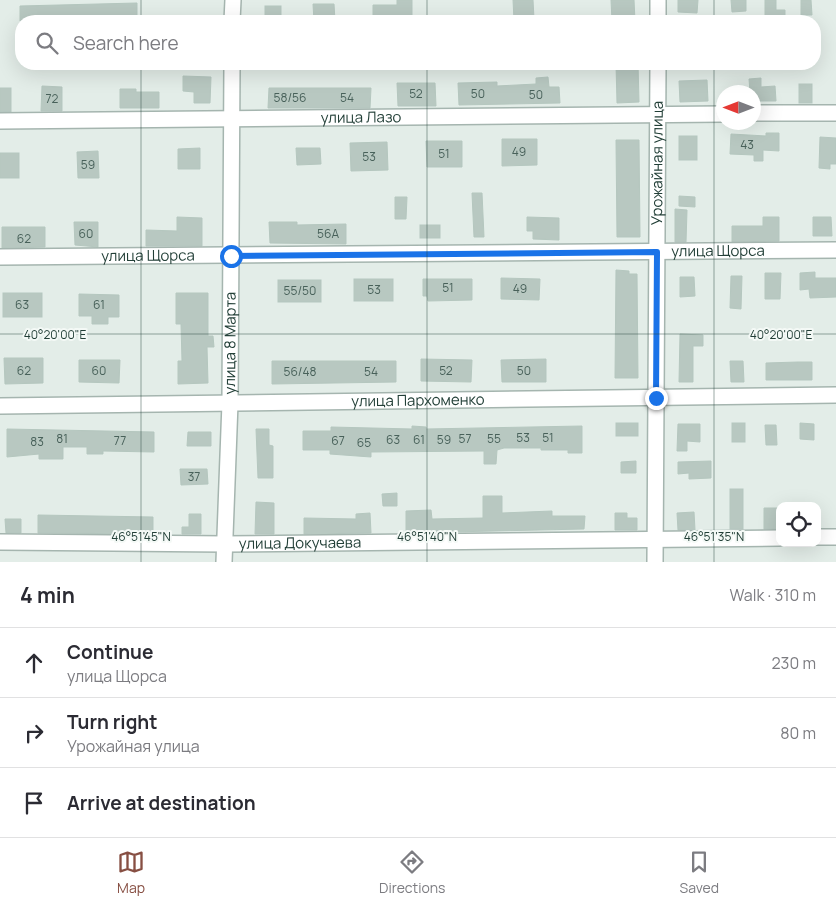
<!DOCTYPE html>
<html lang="en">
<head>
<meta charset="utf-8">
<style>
  :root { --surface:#fff; --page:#f7f7f7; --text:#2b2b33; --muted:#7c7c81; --line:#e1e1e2; --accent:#874f43 }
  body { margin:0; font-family:Manrope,sans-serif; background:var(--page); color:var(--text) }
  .controls { position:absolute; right:15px; bottom:15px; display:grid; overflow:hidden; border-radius:10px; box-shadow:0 5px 20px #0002 }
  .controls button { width:45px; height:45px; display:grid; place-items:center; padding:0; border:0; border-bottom:1px solid var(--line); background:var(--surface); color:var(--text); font:25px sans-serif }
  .compass { position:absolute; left:716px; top:85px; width:45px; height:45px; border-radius:50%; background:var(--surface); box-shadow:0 5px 20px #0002; rotate:270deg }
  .stop { position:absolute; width:15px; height:15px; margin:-11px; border:4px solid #1a73e8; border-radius:50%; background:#fff }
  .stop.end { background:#1a73e8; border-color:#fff; box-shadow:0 1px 5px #0008 }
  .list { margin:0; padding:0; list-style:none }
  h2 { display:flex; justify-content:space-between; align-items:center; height:65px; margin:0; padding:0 20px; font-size:21px }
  h2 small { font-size:16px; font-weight:400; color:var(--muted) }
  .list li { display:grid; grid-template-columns:32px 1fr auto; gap:15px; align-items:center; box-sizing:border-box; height:70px; padding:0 20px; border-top:1px solid var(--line) }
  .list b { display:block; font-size:19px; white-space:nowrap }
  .list p { margin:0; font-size:16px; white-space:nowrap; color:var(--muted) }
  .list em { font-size:16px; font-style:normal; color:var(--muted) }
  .icon { flex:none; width:28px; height:28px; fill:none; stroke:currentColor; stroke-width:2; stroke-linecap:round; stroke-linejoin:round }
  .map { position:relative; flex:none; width:836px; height:562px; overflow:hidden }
  .search { position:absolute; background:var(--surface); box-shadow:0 5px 20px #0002; left:15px; right:15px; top:15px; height:55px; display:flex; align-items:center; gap:12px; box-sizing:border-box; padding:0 18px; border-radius:20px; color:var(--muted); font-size:19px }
  .sheet { height:275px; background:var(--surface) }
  nav { display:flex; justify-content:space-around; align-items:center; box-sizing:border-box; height:70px; border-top:1px solid var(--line); background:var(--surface); font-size:14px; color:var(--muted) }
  nav a { display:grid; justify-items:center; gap:2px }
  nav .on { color:var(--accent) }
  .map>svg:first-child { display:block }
  .building { fill:#b8c8c1; stroke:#b5c7bf }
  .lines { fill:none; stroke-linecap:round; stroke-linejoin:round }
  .minor-casing { stroke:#a5b5af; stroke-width:18 }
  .minor { stroke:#fff; stroke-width:15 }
  .route { stroke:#1a73e8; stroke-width:6 }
  .ticks { fill:none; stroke:#223f37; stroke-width:1; stroke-opacity:0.45 }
  .labels { text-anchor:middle; stroke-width:4; stroke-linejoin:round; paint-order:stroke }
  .number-label { font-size:12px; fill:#48615a }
  .street-label { font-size:15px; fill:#223f37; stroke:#f4f9f6 }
  .ticks-label { font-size:12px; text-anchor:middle; fill:#223f37; stroke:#f4f9f6; stroke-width:4; stroke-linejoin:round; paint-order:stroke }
</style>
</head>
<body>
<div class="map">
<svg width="836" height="562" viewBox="0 0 836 562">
  <rect width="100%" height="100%" fill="#e3ede8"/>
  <!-- building -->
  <g class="building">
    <polygon points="397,0 412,0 412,21 373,21 373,5 397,5"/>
    <polygon points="513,0 533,0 534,19 514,20"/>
    <polygon points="611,0 634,0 635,21 612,21"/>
    <polygon points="678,0 698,0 697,13 678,12"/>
    <polygon points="731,0 746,0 746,11 732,12"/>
    <polygon points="765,0 776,0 776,10 785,10 785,21 765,21"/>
    <polygon points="801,0 811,0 812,15 801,15"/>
    <polygon points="137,3 137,21 20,21 20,6"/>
    <polygon points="313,4 334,4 335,21 314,21"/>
    <rect x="265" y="6" width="16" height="15"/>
    <polygon points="616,64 638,64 639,102 617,103"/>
    <polygon points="183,76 211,77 210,103 194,103 194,92 183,91"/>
    <polygon points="548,77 549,87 559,87 560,103 459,105 458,83 497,82 497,86 536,84 536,78"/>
    <polygon points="761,78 761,87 775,86 776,101 754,101 754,92 750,92 749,79"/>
    <polygon points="707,80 708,101 680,102 679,81"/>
    <polygon points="397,83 435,83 436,106 398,106"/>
    <rect x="799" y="84" width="13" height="19"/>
    <polygon points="42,86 62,87 62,111 41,111"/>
    <rect x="0" y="88" width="11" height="24"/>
    <polygon points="269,88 371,88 370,108 268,108"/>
    <polygon points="120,89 136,89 136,92 159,92 159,108 120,108"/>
    <polygon points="766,133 779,133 779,151 763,150 763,161 754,161 754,155 730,154 731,134 766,136"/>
    <rect x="679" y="136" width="18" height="24"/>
    <polygon points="820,137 836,138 836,164 830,164 830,169 819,168"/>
    <polygon points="502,139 537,139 537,165 502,166"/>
    <polygon points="616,140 639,140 640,237 617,237"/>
    <polygon points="426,141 462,141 462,167 427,167"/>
    <polygon points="387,142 388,170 351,171 350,143"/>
    <polygon points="200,148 200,169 178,169 178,149"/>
    <polygon points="296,148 320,148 321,164 297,165"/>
    <polygon points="98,151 99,178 78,178 77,152"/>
    <rect x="0" y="153" width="19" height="25"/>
    <polygon points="472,193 482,193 484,237 474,237"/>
    <polygon points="679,196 695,197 695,207 679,206"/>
    <polygon points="395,197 407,197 406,219 395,219"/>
    <polygon points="675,209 687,210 686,242 675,242"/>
    <polygon points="177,217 202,218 202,246 146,246 146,230 177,231"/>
    <polygon points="527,217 559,218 559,240 533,239 533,231 527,231"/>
    <polygon points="763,217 779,217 779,241 732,242 732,226 763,226"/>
    <polygon points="813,217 831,217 832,236 813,236"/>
    <polygon points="74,222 98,222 98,247 75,245"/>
    <polygon points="269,222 297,222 297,225 346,224 346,244 270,243"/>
    <rect x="420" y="225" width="20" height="13"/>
    <polygon points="2,227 45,227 45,247 2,248"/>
    <polygon points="616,270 629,271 629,274 637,274 638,378 615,378"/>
    <polygon points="815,272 815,278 836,278 836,297 810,298 809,289 800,290 800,273"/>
    <polygon points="765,273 781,273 780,299 765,299"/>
    <polygon points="731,276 742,276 741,309 730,308"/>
    <polygon points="680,277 694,277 695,296 680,297"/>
    <polygon points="501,278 540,279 539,300 501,299"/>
    <rect x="354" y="279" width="39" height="22"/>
    <polygon points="423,279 472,279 472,300 428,301 427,296 423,296"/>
    <rect x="278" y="280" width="43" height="22"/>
    <rect x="3" y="293" width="39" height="24"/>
    <polygon points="176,293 208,293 208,336 213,336 214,347 207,347 208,383 178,384 178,361 182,361 181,324 176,324"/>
    <polygon points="79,294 119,295 119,317 108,317 108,324 92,324 92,316 79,316"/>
    <polygon points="680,334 703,335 703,346 693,346 693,382 679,382"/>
    <polygon points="4,358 43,358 43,383 5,384"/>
    <polygon points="421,359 472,360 471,382 421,381"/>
    <polygon points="546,359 546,382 502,382 501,360"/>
    <polygon points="79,360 120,360 119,383 79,382"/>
    <polygon points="272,361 396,361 396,382 272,384"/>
    <polygon points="730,361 743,361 744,382 731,382"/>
    <polygon points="798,362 812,362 812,380 766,380 766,363"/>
    <rect x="616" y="423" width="22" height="13"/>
    <rect x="732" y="423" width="13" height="19"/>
    <polygon points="800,423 814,424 814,440 800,439"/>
    <polygon points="678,424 700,424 700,442 687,441 687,451 677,451"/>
    <polygon points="765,425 776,425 777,445 766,445"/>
    <polygon points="412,426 426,427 426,429 582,426 582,453 568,453 568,450 541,450 541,448 504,448 497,450 496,464 484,464 484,451 371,452 371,457 330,454 330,450 303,450 303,431 331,431 331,427 412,429"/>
    <polygon points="7,429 154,432 154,452 103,451 103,454 87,454 87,447 63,447 63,459 39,459 39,454 7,457"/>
    <polygon points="256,429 269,429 269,445 273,446 273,478 258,478"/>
    <polygon points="188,432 211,432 211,446 187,446"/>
    <polygon points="636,461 636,473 621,473 621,462"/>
    <polygon points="711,461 711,478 689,479 689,473 678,474 678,462"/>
    <polygon points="180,469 207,469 208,484 181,485"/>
    <rect x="730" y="489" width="13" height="40"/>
    <polygon points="397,493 397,506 383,506 382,494"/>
    <polygon points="483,496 502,496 502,513 552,511 552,516 585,516 584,529 406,533 406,511 431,510 432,519 483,518"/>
    <polygon points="256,502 274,503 274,534 255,534"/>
    <polygon points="764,508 780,508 779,529 764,529"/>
    <polygon points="694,512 695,530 678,530 677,513"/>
    <polygon points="370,513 371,533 304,534 304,518 356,519 356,514"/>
    <polygon points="615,513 627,513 627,518 637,518 637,530 615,530"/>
    <polygon points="189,514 201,514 201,534 182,534 182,527 189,527"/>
    <polygon points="38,515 153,517 153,534 38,533"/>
    <polygon points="5,519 21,519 21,533 6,533"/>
  </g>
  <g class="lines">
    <defs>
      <g id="minor">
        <polyline points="232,21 233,0"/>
        <polyline points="658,21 658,0"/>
        <polyline points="754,113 836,113"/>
        <path id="s1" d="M 0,121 L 724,114"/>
        <path id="s2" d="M 0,257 L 836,250"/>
        <path id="s3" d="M 0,406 L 836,395"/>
        <polyline points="817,537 836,537"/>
        <path id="s4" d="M 0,542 L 225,544 L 780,538"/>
        <path id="s5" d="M 224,562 L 230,403 L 232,64"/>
        <path id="s6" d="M 655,562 L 658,64"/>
      </g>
    </defs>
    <!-- minor casing -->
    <use href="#minor" class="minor-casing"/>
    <!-- minor -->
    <use href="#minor" class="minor"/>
  </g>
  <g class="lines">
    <!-- route -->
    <polyline class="route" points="231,256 657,252 656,398"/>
  </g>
  <!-- ticks -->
  <path class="ticks" d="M 141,0 L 141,21M 427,0 L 427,21M 714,0 L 714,21M 141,64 L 141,562M 427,64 L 427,562M 714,64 L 714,562M 0,334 L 836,334"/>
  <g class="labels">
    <!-- number labels -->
    <g class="number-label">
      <text x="416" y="98">52</text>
      <text x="478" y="98">50</text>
      <text x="536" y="99">50</text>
      <text x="290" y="102">58/56</text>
      <text x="347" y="102">54</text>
      <text x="52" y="103">72</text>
      <text x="747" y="149">43</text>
      <text x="519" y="156">49</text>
      <text x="444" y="158">51</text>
      <text x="369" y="161">53</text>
      <text x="88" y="169">59</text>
      <text x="86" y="238">60</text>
      <text x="328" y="238">56А</text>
      <text x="24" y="243">62</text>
      <text x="448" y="292">51</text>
      <text x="520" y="293">49</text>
      <text x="374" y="294">53</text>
      <text x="300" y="295">55/50</text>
      <text x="22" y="309">63</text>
      <text x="99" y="309">61</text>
      <text x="24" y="375">62</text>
      <text x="99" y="375">60</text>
      <text x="446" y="375">52</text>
      <text x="524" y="375">50</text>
      <text x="300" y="376">56/48</text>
      <text x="371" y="376">54</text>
      <text x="523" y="442">53</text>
      <text x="548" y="442">51</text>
      <text x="62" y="443">81</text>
      <text x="465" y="443">57</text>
      <text x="494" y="443">55</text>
      <text x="393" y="444">63</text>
      <text x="419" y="444">61</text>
      <text x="444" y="444">59</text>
      <text x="120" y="445">77</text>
      <text x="338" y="445">67</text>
      <text x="37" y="446">83</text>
      <text x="364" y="447">65</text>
      <text x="194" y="481">37</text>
    </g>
    <!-- street labels -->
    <g class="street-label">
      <text dy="5" stroke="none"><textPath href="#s1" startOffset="361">улица Лазо</textPath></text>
      <text dy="5" stroke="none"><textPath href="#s6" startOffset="399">Урожайная улица</textPath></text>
      <text dy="5" stroke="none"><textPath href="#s2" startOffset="718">улица Щорса</textPath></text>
      <text dy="5" stroke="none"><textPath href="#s2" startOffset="148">улица Щорса</textPath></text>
      <text dy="5" stroke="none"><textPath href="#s5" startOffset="219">улица 8 Марта</textPath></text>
      <text dy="5" stroke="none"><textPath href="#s3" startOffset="418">улица Пархоменко</textPath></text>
      <text dy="5" stroke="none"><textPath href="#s4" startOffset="300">улица Докучаева</textPath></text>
    </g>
  </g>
  <g class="ticks-label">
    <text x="781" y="339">40°20'00"E</text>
    <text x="55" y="339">40°20'00"E</text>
    <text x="141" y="541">46°51'45"N</text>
    <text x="427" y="541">46°51'40"N</text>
    <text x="714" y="541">46°51'35"N</text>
  </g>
</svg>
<div class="controls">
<button><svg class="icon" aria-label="locate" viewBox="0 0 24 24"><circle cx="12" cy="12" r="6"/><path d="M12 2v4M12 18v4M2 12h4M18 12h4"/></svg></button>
</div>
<svg class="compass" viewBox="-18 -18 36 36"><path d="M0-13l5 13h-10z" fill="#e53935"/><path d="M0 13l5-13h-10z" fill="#7c7c81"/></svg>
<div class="stop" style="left:231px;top:256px"></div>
<div class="stop end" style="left:656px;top:398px"></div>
<div class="search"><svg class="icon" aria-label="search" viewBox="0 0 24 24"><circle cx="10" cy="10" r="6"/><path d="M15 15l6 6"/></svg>Search here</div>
</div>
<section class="sheet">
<h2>4 min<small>Walk · 310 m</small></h2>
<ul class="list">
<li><svg class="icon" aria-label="ahead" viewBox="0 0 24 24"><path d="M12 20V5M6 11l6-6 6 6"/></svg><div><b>Continue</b><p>улица Щорса</p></div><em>230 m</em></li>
<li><svg class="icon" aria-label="right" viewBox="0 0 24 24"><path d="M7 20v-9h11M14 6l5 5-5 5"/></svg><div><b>Turn right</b><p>Урожайная улица</p></div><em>80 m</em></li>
<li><svg class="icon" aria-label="arrive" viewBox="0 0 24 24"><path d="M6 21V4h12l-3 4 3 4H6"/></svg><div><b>Arrive at destination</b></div></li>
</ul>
</section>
<nav>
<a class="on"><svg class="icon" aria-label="map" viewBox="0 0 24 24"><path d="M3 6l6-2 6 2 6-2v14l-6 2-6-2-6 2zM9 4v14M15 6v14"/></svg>Map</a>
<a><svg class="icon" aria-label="directions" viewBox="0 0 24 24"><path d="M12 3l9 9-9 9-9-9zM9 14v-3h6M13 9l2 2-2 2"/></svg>Directions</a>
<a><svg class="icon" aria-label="saved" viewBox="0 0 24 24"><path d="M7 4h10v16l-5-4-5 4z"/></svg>Saved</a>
</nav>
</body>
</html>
